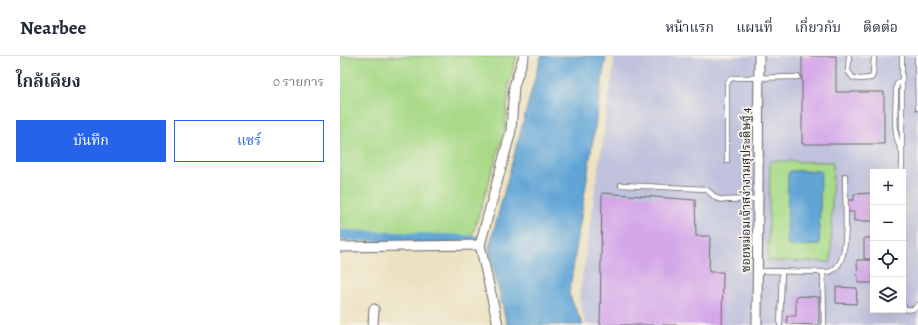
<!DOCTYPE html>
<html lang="th">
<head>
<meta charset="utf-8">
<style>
  :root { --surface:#fff; --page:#f6f6f7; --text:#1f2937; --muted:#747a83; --line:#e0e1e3; --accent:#2563eb }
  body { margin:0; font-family:Alegreya,"Noto Serif Thai",serif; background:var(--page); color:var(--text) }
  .controls { position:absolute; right:12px; bottom:12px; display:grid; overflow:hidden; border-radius:0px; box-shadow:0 4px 16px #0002 }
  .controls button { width:36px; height:36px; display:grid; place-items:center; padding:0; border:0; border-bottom:1px solid var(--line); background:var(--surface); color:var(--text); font:20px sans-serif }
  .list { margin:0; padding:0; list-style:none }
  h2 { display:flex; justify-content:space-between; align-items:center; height:52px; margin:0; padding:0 16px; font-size:17px }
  h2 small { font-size:13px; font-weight:400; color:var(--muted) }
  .actions { display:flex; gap:8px; padding:12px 16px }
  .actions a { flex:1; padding:9px 0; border:1px solid var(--accent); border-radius:0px; text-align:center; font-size:14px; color:var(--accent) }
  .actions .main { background:var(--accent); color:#fff }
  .icon { flex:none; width:22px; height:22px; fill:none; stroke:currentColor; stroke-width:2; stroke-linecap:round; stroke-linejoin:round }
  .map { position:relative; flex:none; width:578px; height:269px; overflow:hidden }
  header { display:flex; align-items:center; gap:24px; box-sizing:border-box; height:56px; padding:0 20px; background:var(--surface); border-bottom:1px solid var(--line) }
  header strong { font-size:19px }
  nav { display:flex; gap:22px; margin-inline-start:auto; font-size:14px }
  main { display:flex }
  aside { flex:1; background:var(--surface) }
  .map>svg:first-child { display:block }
  .industrial { fill:#c0c2dd; fill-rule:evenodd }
  .green { fill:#a8da88; stroke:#657e62; fill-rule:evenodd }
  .water { fill:#60a5d6; stroke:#416488 }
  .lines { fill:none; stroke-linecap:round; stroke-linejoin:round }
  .canal { stroke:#60a5d6; stroke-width:11 }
  .building { fill:#d4a7e9 }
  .service-casing { stroke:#69656a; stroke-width:6 }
  .minor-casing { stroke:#69656a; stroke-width:11 }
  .service { stroke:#fff; stroke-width:4.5 }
  .minor { stroke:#fff; stroke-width:9 }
  .labels { text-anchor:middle; stroke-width:4; stroke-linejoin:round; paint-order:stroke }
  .street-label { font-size:12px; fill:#22223b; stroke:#f7f3e8 }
</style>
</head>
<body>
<header>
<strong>Nearbee</strong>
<nav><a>หน้าแรก</a><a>แผนที่</a><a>เกี่ยวกับ</a><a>ติดต่อ</a></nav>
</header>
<main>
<aside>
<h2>ใกล้เคียง<small>0 รายการ</small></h2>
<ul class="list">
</ul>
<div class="actions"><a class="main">บันทึก</a><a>แชร์</a></div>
</aside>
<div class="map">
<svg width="578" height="269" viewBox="0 0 578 269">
  <rect width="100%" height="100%" fill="#f7f3e8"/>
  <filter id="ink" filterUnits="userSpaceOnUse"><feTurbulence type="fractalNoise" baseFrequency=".025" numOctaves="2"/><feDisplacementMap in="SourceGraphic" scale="8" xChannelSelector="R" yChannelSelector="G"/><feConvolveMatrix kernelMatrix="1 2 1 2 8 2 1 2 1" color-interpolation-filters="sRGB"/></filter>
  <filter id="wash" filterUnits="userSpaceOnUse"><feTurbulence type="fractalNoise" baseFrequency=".012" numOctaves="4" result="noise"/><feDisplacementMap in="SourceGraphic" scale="16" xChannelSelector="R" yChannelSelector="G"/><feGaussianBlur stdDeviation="0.9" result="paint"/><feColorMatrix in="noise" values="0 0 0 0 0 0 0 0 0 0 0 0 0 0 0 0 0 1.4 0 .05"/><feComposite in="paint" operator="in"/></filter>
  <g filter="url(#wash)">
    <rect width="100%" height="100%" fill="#ece2c1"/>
    <!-- industrial -->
    <path class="industrial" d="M 275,0 L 578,0 L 578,269 L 246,269 L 239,242 ZM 533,116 L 563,116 L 563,254 L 533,254 Z"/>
    <!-- green -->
    <g class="green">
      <polygon points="0,0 177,0 169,28 165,73 130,187 0,183"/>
      <path d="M 430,105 L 493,106 L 491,206 L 428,205 ZM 452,115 L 480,115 L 479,189 L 451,190 Z"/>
    </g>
    <!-- water -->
    <g class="water">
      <polygon points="201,0 266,0 229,238 243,269 167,269 149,192"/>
      <polygon points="451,115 481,115 479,189 451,190 447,188 448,119 449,116"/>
    </g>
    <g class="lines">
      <!-- canal -->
      <polyline class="canal" points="0,179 136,185"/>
    </g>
    <g id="blocks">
      <!-- building -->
      <g class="building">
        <polygon points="462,0 496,0 496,36 544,36 544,88 462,88"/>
        <polygon points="262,137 355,144 356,180 370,180 369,216 383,216 382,269 260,269"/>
        <polygon points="533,137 533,165 514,165 514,156 506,156 506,144 514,144 514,138"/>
        <rect x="524" y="182" width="9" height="21"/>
        <polygon points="517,204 533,204 533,227 518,227"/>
        <polygon points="496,231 517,232 516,248 496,247"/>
        <polygon points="456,240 479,241 479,269 447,268 447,260 456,260"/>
      </g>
    </g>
  </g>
  <g filter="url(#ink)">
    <use href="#blocks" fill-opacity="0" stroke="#69656a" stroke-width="1"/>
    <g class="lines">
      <defs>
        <g id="service">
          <polyline points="509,0 508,15 513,22 520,23 531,22 533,19 534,0"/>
          <polyline points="577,0 578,52"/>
          <path d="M 562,95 C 552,80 556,52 556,34 L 557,28 L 562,24"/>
          <polyline points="387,105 387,28 389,24 393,22 458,21"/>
          <polyline points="562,116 562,0"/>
          <polyline points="281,129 366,133 376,142 383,144 418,143"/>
          <path d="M 417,215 L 489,216 C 494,214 498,211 500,206 C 509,191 505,139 505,120"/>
          <polyline points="483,216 484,269"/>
          <path d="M 563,249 L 565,253 C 571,254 574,254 578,249"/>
          <polyline points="440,269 442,215"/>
        </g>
        <g id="minor">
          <polyline points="0,191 140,189"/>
          <polyline points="33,269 34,253"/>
          <polyline points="158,269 140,189 171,75 174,30 184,0"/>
          <polyline points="417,269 419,0"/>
        </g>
      </defs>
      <!-- service casing -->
      <use href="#service" class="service-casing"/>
      <!-- minor casing -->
      <use href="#minor" class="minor-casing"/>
      <!-- service -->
      <use href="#service" class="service"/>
      <!-- minor -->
      <use href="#minor" class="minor"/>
    </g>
  </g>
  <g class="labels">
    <!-- street labels -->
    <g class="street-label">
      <text transform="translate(406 134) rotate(-90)" y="4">ซอยหม่อมเจ้าสง่างามสุประดิษฐ์ 4</text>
    </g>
  </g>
</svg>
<div class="controls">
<button>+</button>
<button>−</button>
<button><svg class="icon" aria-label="locate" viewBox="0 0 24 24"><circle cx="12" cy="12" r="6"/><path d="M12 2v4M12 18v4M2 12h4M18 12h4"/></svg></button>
<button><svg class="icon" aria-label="layers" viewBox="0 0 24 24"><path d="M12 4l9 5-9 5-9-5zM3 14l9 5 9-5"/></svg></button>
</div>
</div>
</main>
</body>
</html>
